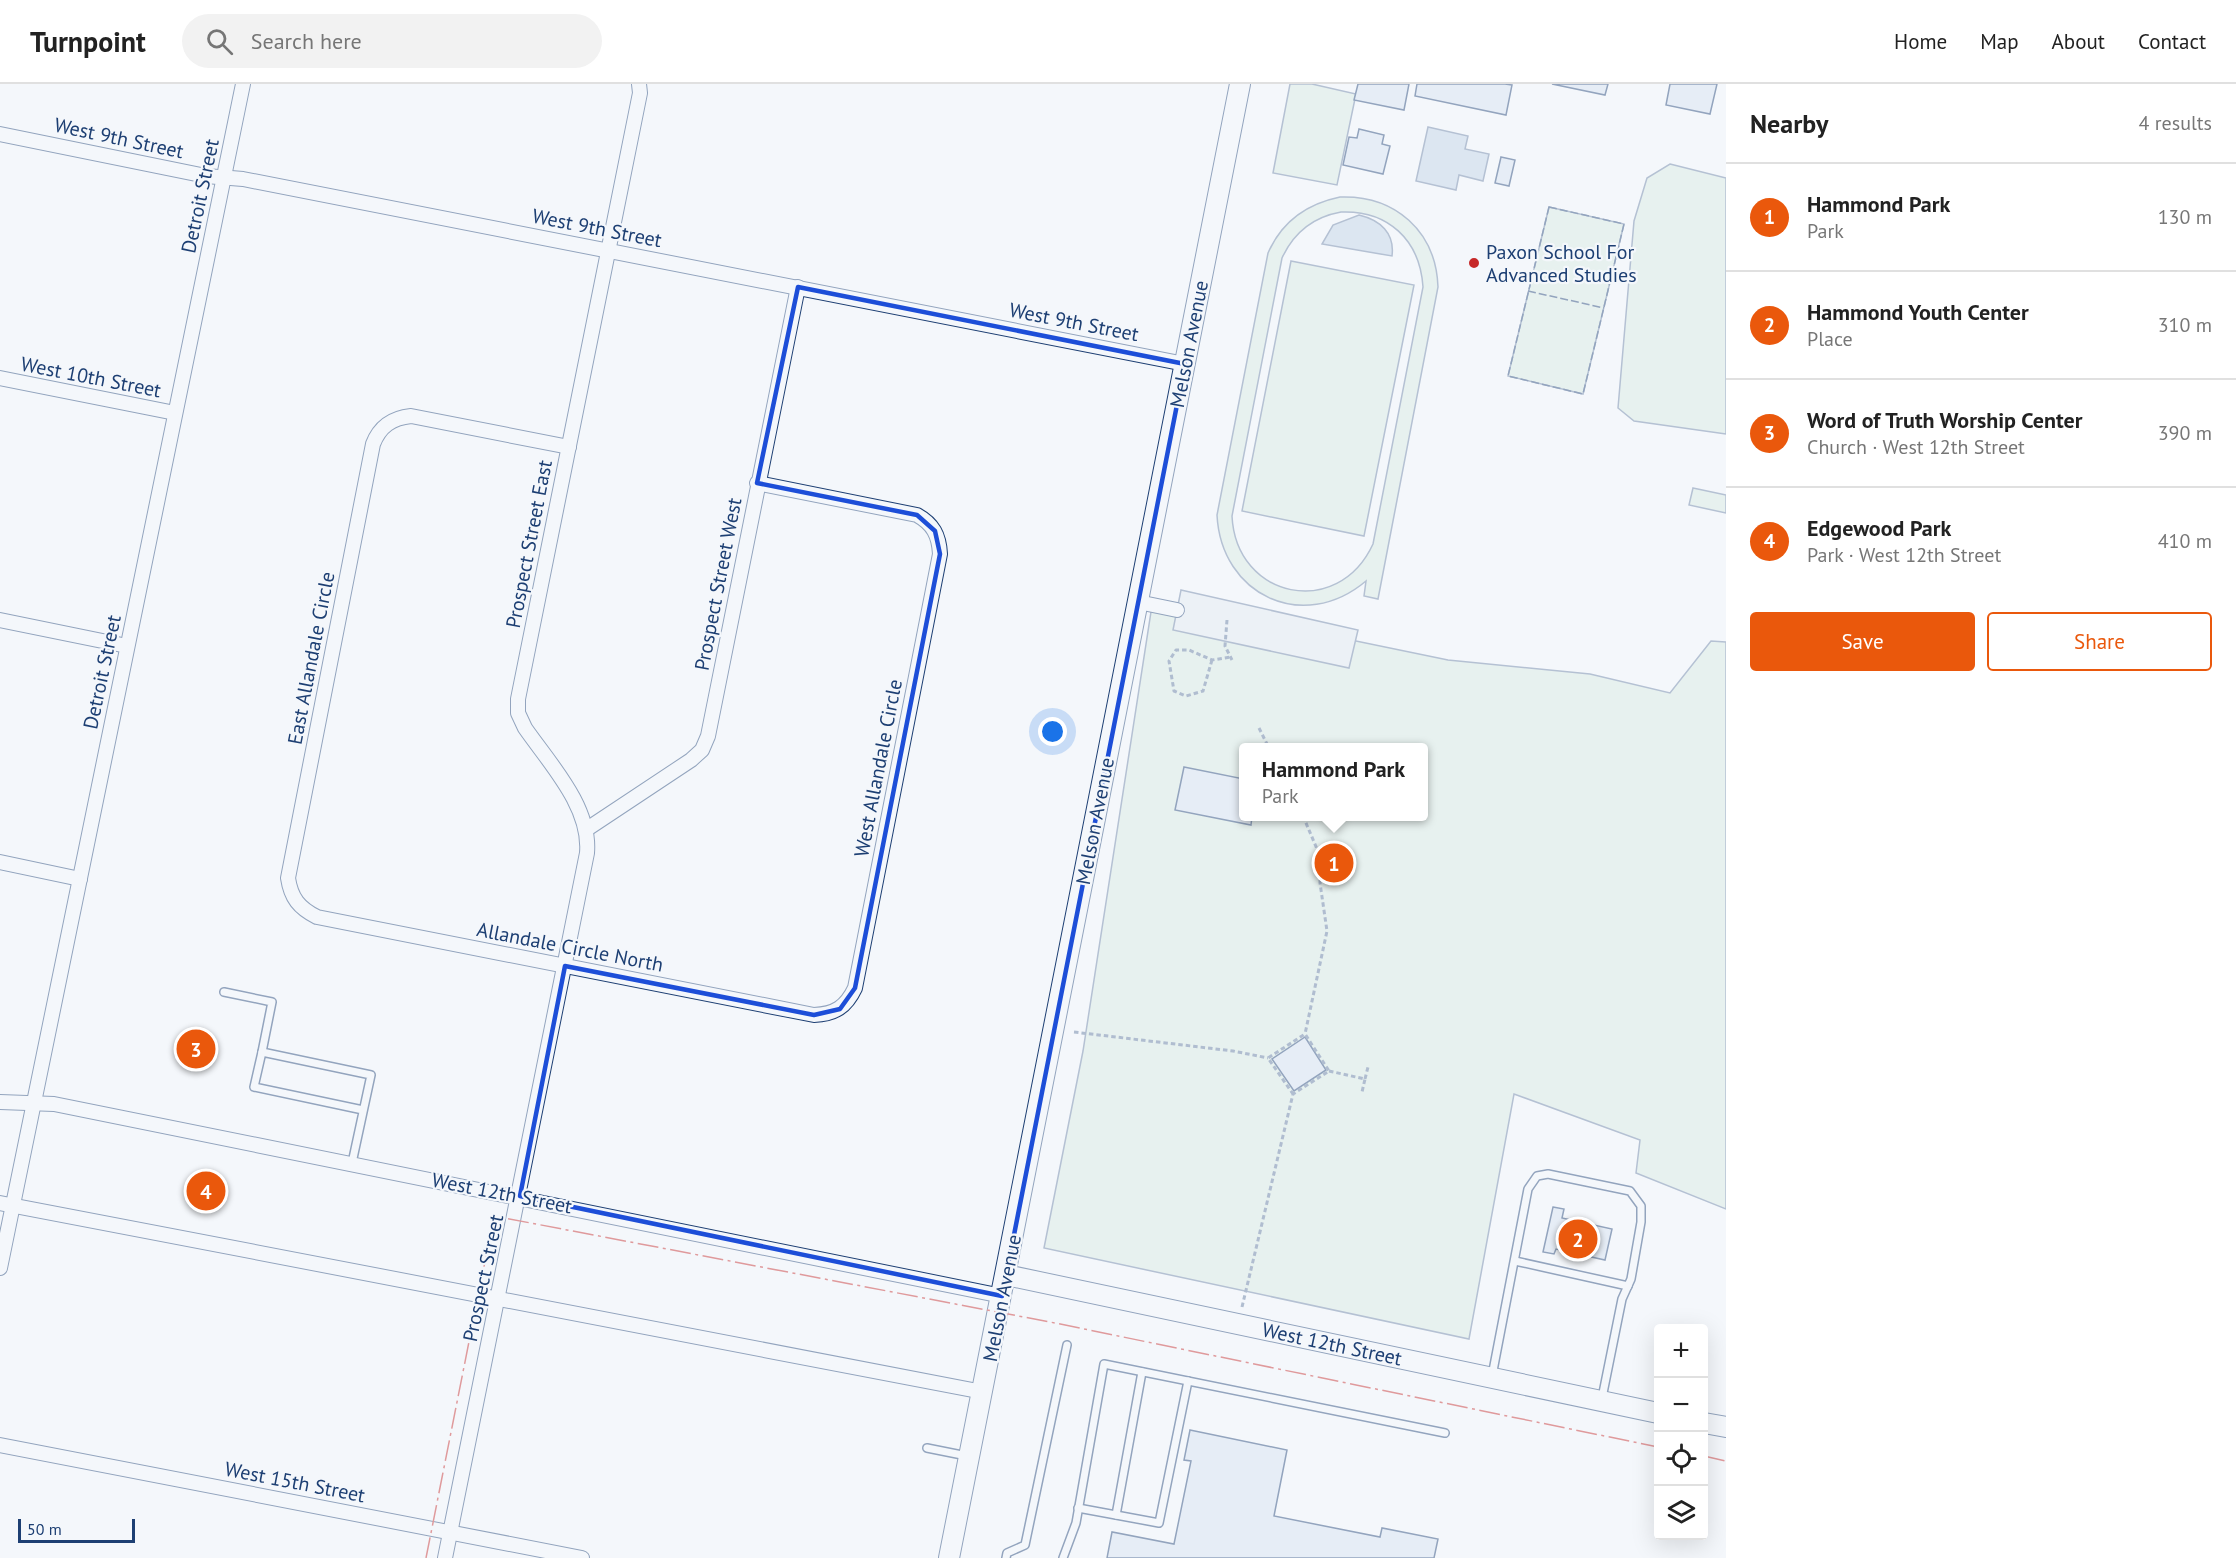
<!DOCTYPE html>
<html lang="en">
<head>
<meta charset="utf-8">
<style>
  :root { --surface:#fff; --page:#f2f2f2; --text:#222; --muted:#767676; --line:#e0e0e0; --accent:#ea580c }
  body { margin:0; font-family:"PT Sans",sans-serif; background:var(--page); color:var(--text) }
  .controls { position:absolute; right:18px; bottom:18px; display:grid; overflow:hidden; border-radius:6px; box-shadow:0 6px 24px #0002 }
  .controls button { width:54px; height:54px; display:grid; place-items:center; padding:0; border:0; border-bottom:2px solid var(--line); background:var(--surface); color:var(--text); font:30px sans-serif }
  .scale { position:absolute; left:18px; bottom:15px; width:117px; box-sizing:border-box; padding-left:6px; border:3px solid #1d3f73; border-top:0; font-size:16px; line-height:21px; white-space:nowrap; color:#1d3f73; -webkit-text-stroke:4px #f4f7fb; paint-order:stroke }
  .you { position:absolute; left:1053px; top:648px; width:21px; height:21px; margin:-15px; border:4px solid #fff; border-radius:50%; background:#1a73e8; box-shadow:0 0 0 9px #1a73e833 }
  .badge { display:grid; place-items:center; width:39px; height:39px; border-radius:50%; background:var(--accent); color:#fff; font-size:20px; font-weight:700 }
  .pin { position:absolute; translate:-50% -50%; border:3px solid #fff; box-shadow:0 2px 6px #0006 }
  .popup { position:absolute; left:1239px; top:659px; width:189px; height:78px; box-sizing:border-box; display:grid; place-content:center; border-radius:6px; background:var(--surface); filter:drop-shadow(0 2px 4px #0005); font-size:20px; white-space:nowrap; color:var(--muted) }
  .popup b { font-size:22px; color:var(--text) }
  .popup::after { content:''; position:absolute; left:50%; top:100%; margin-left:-12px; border:12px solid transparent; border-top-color:var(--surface) }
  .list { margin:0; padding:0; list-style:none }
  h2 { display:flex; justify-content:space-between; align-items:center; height:78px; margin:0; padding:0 24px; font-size:26px }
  h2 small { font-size:20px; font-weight:400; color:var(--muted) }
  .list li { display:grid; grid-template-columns:39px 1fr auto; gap:18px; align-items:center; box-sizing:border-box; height:108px; padding:0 24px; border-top:2px solid var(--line) }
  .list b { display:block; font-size:22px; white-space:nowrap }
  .list p { margin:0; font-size:20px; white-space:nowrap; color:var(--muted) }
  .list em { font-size:20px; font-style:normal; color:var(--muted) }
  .actions { display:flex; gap:12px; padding:18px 24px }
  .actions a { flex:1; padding:14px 0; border:2px solid var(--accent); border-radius:6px; text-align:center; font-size:21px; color:var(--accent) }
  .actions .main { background:var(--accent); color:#fff }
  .icon { flex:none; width:33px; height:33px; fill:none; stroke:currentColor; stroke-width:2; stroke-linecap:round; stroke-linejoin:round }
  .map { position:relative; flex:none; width:1726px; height:1474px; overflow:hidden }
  header { display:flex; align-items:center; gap:36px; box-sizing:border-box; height:84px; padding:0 30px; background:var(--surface); border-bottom:2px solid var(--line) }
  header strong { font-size:28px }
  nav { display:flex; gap:33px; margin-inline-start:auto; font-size:21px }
  .search { width:420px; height:54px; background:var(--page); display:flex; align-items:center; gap:15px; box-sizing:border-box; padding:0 21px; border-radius:33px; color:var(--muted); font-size:22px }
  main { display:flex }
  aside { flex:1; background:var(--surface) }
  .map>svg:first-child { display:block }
  .green { fill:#d7e8df; stroke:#687fa3; stroke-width:1.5; fill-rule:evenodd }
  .parking { fill:#e3e8f0; stroke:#687fa3; stroke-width:1.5 }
  .water { fill:#bed0e5; stroke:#687fa3; stroke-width:1.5 }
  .building { fill:#d5e0f0; stroke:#1d3f73; stroke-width:1.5 }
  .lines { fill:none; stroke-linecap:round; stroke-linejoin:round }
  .lane-casing { stroke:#1d3f73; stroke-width:10 }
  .street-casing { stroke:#1d3f73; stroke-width:16 }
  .secondary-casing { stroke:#1d3f73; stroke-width:22 }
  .path { stroke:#5e769c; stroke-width:3; stroke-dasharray:4.5 3; stroke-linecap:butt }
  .lane { stroke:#f4f7fb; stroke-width:7 }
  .street { stroke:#f4f7fb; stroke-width:14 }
  .secondary { stroke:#f4f7fb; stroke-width:20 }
  .fence { stroke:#1d3f73; stroke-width:1.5; stroke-dasharray:8 3; stroke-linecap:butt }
  .power { stroke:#c62828; stroke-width:1.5; stroke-dasharray:21 4.5 3 4.5; stroke-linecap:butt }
  .marked { fill:none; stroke:#1d4ed8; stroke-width:4.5; stroke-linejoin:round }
  .poi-dot { fill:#c62828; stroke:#f4f7fb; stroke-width:2 }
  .labels { text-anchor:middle; stroke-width:4.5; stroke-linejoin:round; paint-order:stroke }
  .street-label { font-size:20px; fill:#1d3f73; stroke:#f4f7fb }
  .poi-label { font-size:20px; fill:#1d3f73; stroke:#f4f7fb; text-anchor:start }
</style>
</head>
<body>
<header>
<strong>Turnpoint</strong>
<div class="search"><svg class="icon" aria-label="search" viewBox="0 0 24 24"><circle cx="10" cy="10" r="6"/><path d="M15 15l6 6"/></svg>Search here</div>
<nav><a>Home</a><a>Map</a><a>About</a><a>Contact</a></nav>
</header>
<main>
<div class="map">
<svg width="1726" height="1474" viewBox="0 0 1726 1474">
  <rect width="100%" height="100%" fill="#f4f7fb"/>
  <!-- green -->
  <g class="green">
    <polygon points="1290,0 1312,0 1356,10 1337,101 1273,89"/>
    <polygon points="1670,80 1726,94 1726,350 1634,337 1618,324 1634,137 1647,94"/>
    <path d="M 1340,113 C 1395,111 1436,147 1438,203 L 1378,515 L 1364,512 L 1366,497 C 1303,550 1221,511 1217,431 L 1268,169 C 1282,137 1306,120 1340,113 ZM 1341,128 C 1388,126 1420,156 1423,203 L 1373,460 C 1338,536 1236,515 1232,432 L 1282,174 C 1294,148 1313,133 1341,128 Z"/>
    <polygon points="1549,123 1624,140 1583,310 1508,292"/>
    <polygon points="1291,177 1414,201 1364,452 1242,427"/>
    <polygon points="1693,404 1726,411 1726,429 1689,421"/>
    <path d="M 1153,515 L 1448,576 L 1590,590 L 1670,609 L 1711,557 L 1726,558 L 1726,1125 L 1636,1089 L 1640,1056 L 1514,1010 L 1469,1255 L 1044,1164 L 1083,967 ZM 1244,664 L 1424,664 L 1424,732 L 1244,732 Z"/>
  </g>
  <!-- parking -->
  <polygon class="parking" points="1181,506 1358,546 1349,584 1173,546"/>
  <!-- water -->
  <g class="water">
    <polygon points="1428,43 1468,52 1465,65 1489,70 1483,97 1459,91 1456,106 1416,97"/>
    <path d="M 1359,131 C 1380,136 1395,149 1392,172 L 1322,160 L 1333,141 Z"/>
  </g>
  <!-- building -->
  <g class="building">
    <polygon points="1358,0 1409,0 1404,26 1354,16"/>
    <polygon points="1417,0 1505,0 1512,1 1506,31 1415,12"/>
    <polygon points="1552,0 1608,0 1605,11"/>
    <polygon points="1670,0 1717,0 1710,30 1666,21"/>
    <polygon points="1359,45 1384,51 1382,60 1390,62 1383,90 1343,81 1349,53 1357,54"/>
    <polygon points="1501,73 1515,76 1509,102 1495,99"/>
    <polygon points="1184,683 1244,695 1244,732 1252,732 1251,741 1175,726"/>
    <polygon points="1305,953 1326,986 1294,1007 1272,975"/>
    <polygon points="1553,1123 1564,1125 1562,1134 1612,1145 1605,1176 1556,1165 1554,1170 1543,1168"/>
    <polygon points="1190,1346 1287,1366 1274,1432 1380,1453 1382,1444 1438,1455 1434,1474 1107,1474 1112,1448 1174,1460 1191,1377 1184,1376"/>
  </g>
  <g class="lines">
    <defs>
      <g id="lane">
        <polyline points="224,908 272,918 262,968"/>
        <polyline points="352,1079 371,991 262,968 254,1003 363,1026"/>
        <polyline points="1515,1177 1628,1202"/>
        <polyline points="1492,1292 1528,1105 1537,1092 1548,1090 1630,1107 1641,1122 1641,1138 1631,1195 1622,1215 1602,1314"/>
        <polyline points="927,1364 967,1372"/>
        <polyline points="1078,1424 1159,1439 1188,1297"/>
        <polyline points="1116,1431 1142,1288"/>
        <polyline points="1006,1474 1007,1469 1025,1461 1067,1261"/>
        <polyline points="1063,1474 1076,1439 1104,1280 1445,1349"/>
      </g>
      <g id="street">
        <polyline points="0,50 206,92 243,95 1185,280"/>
        <polyline points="0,294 175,329"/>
        <path d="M 569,363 L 411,332 C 392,334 380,342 373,360 L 288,794 C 291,814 299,824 317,833 L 814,931 C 835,930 846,923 855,904 L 940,470 C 939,451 933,440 917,431 L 757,399"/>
        <polyline points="1138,518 1177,526"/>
        <polyline points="0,536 127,562"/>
        <polyline points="587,745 691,676 702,666 708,652 798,203"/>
        <polyline points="0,778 80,795"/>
        <polyline points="0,1018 54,1020 1002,1212"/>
        <polyline points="0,1119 983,1308"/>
        <polyline points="0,1184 243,0"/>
        <polyline points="0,1361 582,1474"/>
        <path d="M 445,1474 L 587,769 C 591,723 550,680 525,644 L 518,629 L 518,615 L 640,9 L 639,0"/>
      </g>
      <g id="secondary">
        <polyline points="1006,1191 1658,1329"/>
        <polyline points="1704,1339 1726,1343"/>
        <polyline points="949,1474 1240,0"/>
      </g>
    </defs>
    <!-- lane casing -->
    <use href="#lane" class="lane-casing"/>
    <!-- street casing -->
    <use href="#street" class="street-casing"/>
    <!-- secondary casing -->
    <use href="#secondary" class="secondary-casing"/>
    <!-- path -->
    <g class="path">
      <polyline points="1227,536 1225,562 1232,576"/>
      <polyline points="1212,576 1203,607 1186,612 1174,607 1169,577 1176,566 1189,566 1212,576 1231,573"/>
      <polyline points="1259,644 1269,664"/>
      <polyline points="1303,732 1320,772 1320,799 1327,847 1305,950"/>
      <polyline points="1074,948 1233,967 1268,974"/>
      <polyline points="1329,987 1365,995 1362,1008"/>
      <polyline points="1365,995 1368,983"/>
      <polyline points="1242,1223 1293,1010 1329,987 1305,950 1268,974 1293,1010"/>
    </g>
    <!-- lane -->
    <use href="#lane" class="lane"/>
    <!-- street -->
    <use href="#street" class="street"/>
    <!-- secondary -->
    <use href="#secondary" class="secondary"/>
    <!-- fence -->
    <g class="fence">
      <polygon points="1549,123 1624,140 1583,310 1508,292"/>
      <polyline points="1528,207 1604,224"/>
    </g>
    <!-- power -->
    <g class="power">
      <polyline points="1704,1372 1726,1377"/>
      <polyline points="426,1474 494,1132 1055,1239 1658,1363"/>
    </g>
  </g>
  <!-- marked area -->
  <path d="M0 0H1726V1474H0ZM 798,203 L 1185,280 L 1002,1212 L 520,1112 L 565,882 L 814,931 L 840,925 L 855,904 L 940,470 L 935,447 L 917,431 L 757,399 Z" fill="#f4f7fb" fill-opacity=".55" fill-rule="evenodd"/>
  <path class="marked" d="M 798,203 L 1185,280 L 1002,1212 L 520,1112 L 565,882 L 814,931 L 840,925 L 855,904 L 940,470 L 935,447 L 917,431 L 757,399 Z"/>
  <!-- markers -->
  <circle class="poi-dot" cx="1474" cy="179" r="6"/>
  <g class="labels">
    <!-- street labels -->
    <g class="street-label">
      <text transform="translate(119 54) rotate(12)" y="7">West 9th Street</text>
      <text transform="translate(200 112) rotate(-78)" y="7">Detroit Street</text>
      <text transform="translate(597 144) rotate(11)" y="7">West 9th Street</text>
      <text transform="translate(1074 238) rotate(11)" y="7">West 9th Street</text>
      <text transform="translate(1189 260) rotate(-79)" y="7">Melson Avenue</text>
      <text transform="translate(91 293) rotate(11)" y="7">West 10th Street</text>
      <text transform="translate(529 460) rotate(-79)" y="7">Prospect Street East</text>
      <text transform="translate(718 500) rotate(-79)" y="7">Prospect Street West</text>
      <text transform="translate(311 574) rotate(-79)" y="7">East Allandale Circle</text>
      <text transform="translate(102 588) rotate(-78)" y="7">Detroit Street</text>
      <text transform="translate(878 684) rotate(-79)" y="7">West Allandale Circle</text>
      <text transform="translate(1095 737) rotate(-79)" y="7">Melson Avenue</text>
      <text transform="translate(570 863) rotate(11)" y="7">Allandale Circle North</text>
      <text transform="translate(502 1109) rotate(11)" y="7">West 12th Street</text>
      <text transform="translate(483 1194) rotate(-78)" y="7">Prospect Street</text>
      <text transform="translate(1002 1214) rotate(-79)" y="7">Melson Avenue</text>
      <text transform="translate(1332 1260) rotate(12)" y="7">West 12th Street</text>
      <text transform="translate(295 1398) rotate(11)" y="7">West 15th Street</text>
    </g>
    <!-- poi labels -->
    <g class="poi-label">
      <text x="1486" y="175">Paxon School For<tspan x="1486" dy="23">Advanced Studies</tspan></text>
    </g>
  </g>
</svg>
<div class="controls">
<button>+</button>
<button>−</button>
<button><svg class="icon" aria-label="locate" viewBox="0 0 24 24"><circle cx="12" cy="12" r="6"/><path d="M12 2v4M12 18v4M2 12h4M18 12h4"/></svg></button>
<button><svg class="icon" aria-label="layers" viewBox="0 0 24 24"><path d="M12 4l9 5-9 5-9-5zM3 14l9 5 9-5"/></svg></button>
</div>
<div class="scale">50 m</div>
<div class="you"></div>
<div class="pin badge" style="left:1334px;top:779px">1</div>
<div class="popup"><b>Hammond Park</b>Park</div>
<div class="pin badge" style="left:1578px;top:1155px">2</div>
<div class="pin badge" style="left:196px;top:965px">3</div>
<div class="pin badge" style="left:206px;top:1107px">4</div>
</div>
<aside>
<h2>Nearby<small>4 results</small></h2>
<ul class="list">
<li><span class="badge">1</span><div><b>Hammond Park</b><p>Park</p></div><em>130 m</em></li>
<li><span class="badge">2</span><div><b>Hammond Youth Center</b><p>Place</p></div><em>310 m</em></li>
<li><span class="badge">3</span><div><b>Word of Truth Worship Center</b><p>Church · West 12th Street</p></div><em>390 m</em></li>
<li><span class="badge">4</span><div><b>Edgewood Park</b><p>Park · West 12th Street</p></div><em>410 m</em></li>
</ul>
<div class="actions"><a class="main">Save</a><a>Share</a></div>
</aside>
</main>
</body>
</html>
